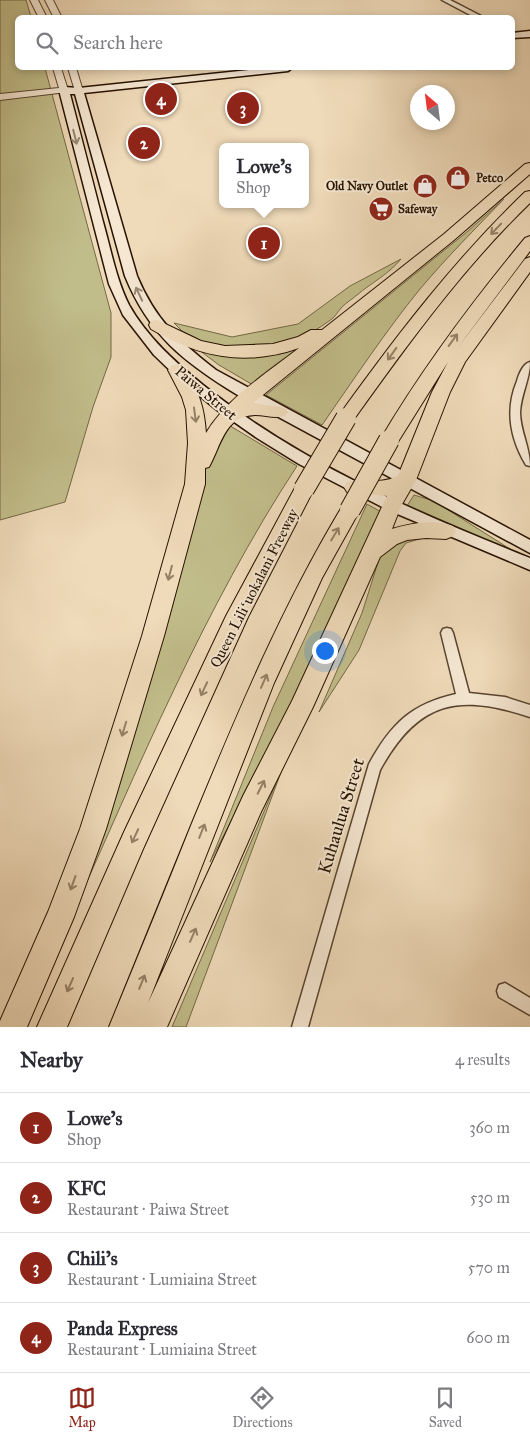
<!DOCTYPE html>
<html lang="en">
<head>
<meta charset="utf-8">
<style>
  :root { --surface:#fff; --page:#f7f7f7; --text:#2b2b33; --muted:#7c7c81; --line:#e1e1e2; --accent:#8f2418 }
  body { margin:0; font-family:"IM FELL Great Primer",serif; background:var(--page); color:var(--text) }
  .compass { position:absolute; left:410px; top:85px; width:45px; height:45px; border-radius:50%; background:var(--surface); box-shadow:0 2px 8px #0003; rotate:332deg }
  .you { position:absolute; left:324px; top:650px; width:18px; height:18px; margin:-12px; border:4px solid #fff; border-radius:50%; background:#1a73e8; box-shadow:0 0 0 8px #1a73e833 }
  .badge { display:grid; place-items:center; width:32px; height:32px; border-radius:50%; background:var(--accent); color:#fff; font-size:16px; font-weight:700 }
  .pin { position:absolute; translate:-50% -50%; border:2px solid #fff; box-shadow:0 1px 5px #0006 }
  .popup { position:absolute; left:219px; top:143px; width:90px; height:65px; box-sizing:border-box; display:grid; place-content:center; border-radius:8px; background:var(--surface); filter:drop-shadow(0 1px 4px #0005); font-size:16px; white-space:nowrap; color:var(--muted) }
  .popup b { font-size:19px; color:var(--text) }
  .popup::after { content:''; position:absolute; left:50%; top:100%; margin-left:-10px; border:10px solid transparent; border-top-color:var(--surface) }
  .list { margin:0; padding:0; list-style:none }
  h2 { display:flex; justify-content:space-between; align-items:center; height:65px; margin:0; padding:0 20px; font-size:21px }
  h2 small { font-size:16px; font-weight:400; color:var(--muted) }
  .list li { display:grid; grid-template-columns:32px 1fr auto; gap:15px; align-items:center; box-sizing:border-box; height:70px; padding:0 20px; border-top:1px solid var(--line) }
  .list b { display:block; font-size:19px; white-space:nowrap }
  .list p { margin:0; font-size:16px; white-space:nowrap; color:var(--muted) }
  .list em { font-size:16px; font-style:normal; color:var(--muted) }
  .icon { flex:none; width:28px; height:28px; fill:none; stroke:currentColor; stroke-width:2; stroke-linecap:round; stroke-linejoin:round }
  .map { position:relative; flex:none; width:530px; height:1027px; overflow:hidden }
  .search { position:absolute; background:var(--surface); box-shadow:0 2px 8px #0003; left:15px; right:15px; top:15px; height:55px; display:flex; align-items:center; gap:12px; box-sizing:border-box; padding:0 18px; border-radius:8px; color:var(--muted); font-size:19px }
  .sheet { height:345px; background:var(--surface) }
  nav { display:flex; justify-content:space-around; align-items:center; box-sizing:border-box; height:70px; border-top:1px solid var(--line); background:var(--surface); font-size:14px; color:var(--muted) }
  nav a { display:grid; justify-items:center; gap:2px }
  nav .on { color:var(--accent) }
  .map>svg:first-child { display:block }
  .green { fill:#c1bd8a; stroke:#746846 }
  .lines { fill:none; stroke-linecap:round; stroke-linejoin:round }
  .minor-casing { stroke:#59442f; stroke-width:3 }
  .tertiary-casing { stroke:#59442f; stroke-width:2 }
  .secondary-casing { stroke:#271201; stroke-width:3 }
  .motorway-casing { stroke:#271201; stroke-width:2 }
  .minor { fill:#f5e7d2; fill-rule:evenodd }
  .tertiary { fill:#f5e7d2; fill-rule:evenodd }
  .secondary { fill:#f5e7d2; fill-rule:evenodd }
  .motorway { fill:#efdab9; fill-rule:evenodd }
  .motorway-bridge-casing { stroke:#271201; stroke-width:22; stroke-linecap:butt }
  .motorway-bridge { stroke:#efdab9; stroke-width:20 }
  .oneway { stroke:#988774 }
  .oneway2 { stroke:#958066 }
  .labels { text-anchor:middle; stroke-width:4; stroke-linejoin:round; paint-order:stroke }
  .far-poi-label { font-size:12px; font-weight:bold; fill:#271201; stroke:#f5e7d2; text-anchor:start }
  .street-label { font-size:15px; fill:#271201; stroke:#f5e7d2 }
  .near-street-label { font-size:18px; fill:#271201; stroke:#f5e7d2 }
</style>
</head>
<body>
<div class="map">
<svg width="530" height="1027" viewBox="0 0 530 1027">
  <rect width="100%" height="100%" fill="#efdab9"/>
  <filter id="stains"><feTurbulence type="fractalNoise" baseFrequency=".004" numOctaves="4"/><feColorMatrix values="0 0 0 0 .2 0 0 0 0 .09 0 0 0 0 .02 0 0 0 .5 -.17"/></filter>
  <radialGradient id="worn" r=".72"><stop offset=".6" stop-color="#630" stop-opacity="0"/><stop offset="1" stop-color="#630" stop-opacity=".3"/></radialGradient>
  <!-- green -->
  <g class="green">
    <polygon points="0,0 26,0 31,17 18,18 18,68 45,68 111,313 111,357 93,407 65,502 0,520"/>
    <path d="M 504,199 C 475,229 447,257 420,289 C 385,332 354,379 322,425 L 266,395 L 468,231 Z"/>
    <path d="M 401,259 C 389,274 371,283 357,295 C 352,299 346,303 342,307 C 337,312 335,318 329,321 C 291,350 243,350 198,342 L 198,339 L 182,331 L 174,323 L 232,337 L 298,324 L 350,286 Z"/>
    <polygon points="299,348 253,385 219,365 199,350"/>
    <path d="M 227,424 L 297,466 C 204,608 138,768 69,922 L 206,458 Z"/>
    <polygon points="414,495 434,501 518,554 409,508 407,506"/>
    <polygon points="367,504 383,513 308,672 210,862 273,707"/>
    <polygon points="426,537 406,543 400,551 359,650 319,712 362,613 381,553 402,540"/>
    <polygon points="283,767 186,1027 172,1027"/>
  </g>
  <g class="lines">
    <defs>
      <g id="minor">
        <polygon points="442,0 450,0 485,18 476,18"/>
        <path d="M 530,362 C 530,379 521,394 520,412 C 520,431 530,447 530,466 L 526,465 C 510,438 505,410 517,381 C 519,374 523,364 530,362 Z"/>
        <path d="M 447,628 L 451,629 L 453,633 L 469,693 L 505,697 L 530,705 L 530,717 C 458,693 418,701 380,770 L 308,1027 L 292,1027 L 369,764 C 391,724 411,704 456,694 L 441,633 L 443,629 Z"/>
        <polygon points="505,983 530,998 530,1015 499,997 497,991 499,985"/>
      </g>
      <g id="tertiary">
        <polygon points="30,0 38,0 47,18 39,18"/>
        <polygon points="45,0 53,0 62,18 54,18"/>
        <polygon points="53,68 61,68 68,90 67,92 0,100 0,94 59,88"/>
        <polygon points="68,68 76,68 83,91 82,93 75,91"/>
      </g>
      <g id="secondary">
        <polygon points="530,31 530,37 512,38 512,33"/>
        <path d="M 268,68 L 292,68 L 288,71 L 84,93 L 137,276 C 156,321 178,340 216,370 L 530,540 L 530,553 L 236,394 C 184,362 149,335 125,276 L 75,94 L 70,94 C 81,136 92,179 103,222 C 111,250 116,279 129,305 C 147,337 175,362 203,385 C 300,463 415,512 530,558 L 530,570 L 388,510 L 299,464 L 257,438 L 217,410 L 179,379 L 154,355 L 123,315 L 109,284 L 59,90 L 64,87 L 79,88 Z"/>
      </g>
      <g id="motorway">
        <path d="M 530,163 L 530,174 L 454,240 L 253,403 L 285,408 L 288,412 L 285,416 C 275,419 265,415 255,415 C 224,416 221,446 209,467 L 205,468 L 205,484 L 164,636 L 106,829 L 74,917 L 27,1027 L 0,1027 L 0,1021 L 48,912 L 80,829 L 142,636 L 185,484 L 188,443 L 186,410 L 182,397 L 168,370 L 171,366 L 177,364 L 183,366 L 186,370 C 199,394 204,405 206,433 C 227,398 267,373 299,348 C 245,367 198,357 151,329 L 149,325 L 151,321 L 157,320 L 201,341 L 225,346 L 273,344 L 298,337 L 311,330 L 322,330 L 444,234 L 525,164 Z"/>
        <path d="M 530,191 L 530,203 C 462,269 407,345 352,422 L 346,424 L 340,422 L 337,418 L 340,414 C 397,335 455,259 525,192 Z"/>
        <path d="M 530,236 L 530,251 L 456,350 L 525,259 L 530,257 L 530,272 L 465,362 L 450,392 L 416,480 L 401,506 L 392,529 C 412,523 433,519 453,526 L 456,531 L 453,536 L 446,539 L 426,538 L 407,540 L 397,544 L 380,557 L 313,707 L 261,812 L 167,1027 L 109,1027 C 137,959 165,891 192,823 C 237,714 282,606 343,505 L 350,503 L 357,505 L 360,510 L 322,578 L 274,683 L 148,1003 L 243,796 L 292,701 L 387,496 L 347,492 L 344,487 L 347,482 C 367,476 377,486 398,476 L 432,392 L 448,362 L 396,445 L 389,446 L 382,445 L 380,440 C 422,369 472,302 525,238 Z"/>
        <polygon points="304,482 311,484 314,489 248,617 143,849 67,1027 37,1027 124,832 226,616 297,484"/>
      </g>
    </defs>
    <!-- minor casing -->
    <use href="#minor" class="minor-casing"/>
    <!-- tertiary casing -->
    <use href="#tertiary" class="tertiary-casing"/>
    <!-- secondary casing -->
    <use href="#secondary" class="secondary-casing"/>
    <!-- motorway casing -->
    <use href="#motorway" class="motorway-casing"/>
    <!-- minor -->
    <use href="#minor" class="minor"/>
    <!-- tertiary -->
    <use href="#tertiary" class="tertiary"/>
    <!-- secondary -->
    <use href="#secondary" class="secondary"/>
    <!-- motorway -->
    <use href="#motorway" class="motorway"/>
    <defs>
      <g id="motorway-bridge">
        <polyline points="304,489 346,418"/>
        <polyline points="350,510 389,440"/>
      </g>
    </defs>
    <!-- motorway-bridge casing -->
    <use href="#motorway-bridge" class="motorway-bridge-casing"/>
    <!-- motorway-bridge -->
    <use href="#motorway-bridge" class="motorway-bridge"/>
  </g>
  <!-- one-way arrows -->
  <defs><path id="oneway-shaft" d="M-6 0H5M1.5-3L5.5 0L1.5 3" fill="none" stroke-width="1.6" stroke-linecap="round" stroke-linejoin="round" transform="scale(1.25)"/></defs>
  <g class="oneway">
    <use href="#oneway-shaft" transform="translate(75 137) rotate(76)"/>
    <use href="#oneway-shaft" transform="translate(139 294) rotate(-115)"/>
  </g>
  <g class="oneway2">
    <use href="#oneway-shaft" transform="translate(496 229) rotate(134)"/>
    <use href="#oneway-shaft" transform="translate(453 340) rotate(-54)"/>
    <use href="#oneway-shaft" transform="translate(392 354) rotate(126)"/>
    <use href="#oneway-shaft" transform="translate(195 415) rotate(82)"/>
    <use href="#oneway-shaft" transform="translate(335 534) rotate(-59)"/>
    <use href="#oneway-shaft" transform="translate(170 573) rotate(105)"/>
    <use href="#oneway-shaft" transform="translate(264 681) rotate(-66)"/>
    <use href="#oneway-shaft" transform="translate(204 689) rotate(115)"/>
    <use href="#oneway-shaft" transform="translate(124 729) rotate(107)"/>
    <use href="#oneway-shaft" transform="translate(261 787) rotate(-63)"/>
    <use href="#oneway-shaft" transform="translate(202 831) rotate(-68)"/>
    <use href="#oneway-shaft" transform="translate(135 836) rotate(115)"/>
    <use href="#oneway-shaft" transform="translate(73 883) rotate(110)"/>
    <use href="#oneway-shaft" transform="translate(193 935) rotate(-66)"/>
    <use href="#oneway-shaft" transform="translate(142 982) rotate(-68)"/>
    <use href="#oneway-shaft" transform="translate(70 985) rotate(114)"/>
  </g>
  <!-- icons -->
  <defs>
    <symbol id="shop-disc" viewBox="-11 -11 22 22"><circle r="9.5" fill="#8f2418" stroke="#f5e7d2"/><path d="M-5-2.5h2.3a2.7 3.5 0 0 1 5.4 0H5L5.5 6h-11ZM-1.5-2.5h3a1.5 2.3 0 0 0-3 0Z" fill="#fff"/></symbol>
    <symbol id="supermarket-disc" viewBox="-11 -11 22 22"><circle r="9.5" fill="#8f2418" stroke="#f5e7d2"/><path d="M-6-5.5h2.5l.6 2H6L4.5 2H-2.5L-4.4-4H-6ZM-1.5 3.2a1.3 1.3 0 1 0 .1 0ZM3 3.2a1.3 1.3 0 1 0 .1 0Z" fill="#fff"/></symbol>
  </defs>
  <g fill-rule="evenodd">
    <use href="#shop-disc" x="444" y="164" width="28" height="28"/>
    <use href="#shop-disc" x="411" y="172" width="28" height="28"/>
    <use href="#supermarket-disc" x="367" y="195" width="28" height="28"/>
  </g>
  <g class="labels">
    <!-- far-poi labels -->
    <g class="far-poi-label">
      <text x="476" y="182">Petco</text>
      <text x="408" y="190" text-anchor="end">Old Navy Outlet</text>
      <text x="398" y="213">Safeway</text>
    </g>
    <!-- street labels -->
    <g class="street-label">
      <text transform="translate(206 393) rotate(40)" y="5">Paiwa Street</text>
      <text transform="translate(254 588) rotate(-63)" y="5">Queen Liliʻuokalani Freeway</text>
    </g>
    <!-- near-street labels -->
    <g class="near-street-label">
      <text transform="translate(341 816) rotate(-73)" y="6">Kuhaulua Street</text>
    </g>
  </g>
  <rect width="100%" height="100%" filter="url(#stains)"/>
  <rect width="100%" height="100%" fill="url(#worn)"/>
</svg>
<svg class="compass" viewBox="-18 -18 36 36"><path d="M0-13l5 13h-10z" fill="#e53935"/><path d="M0 13l5-13h-10z" fill="#7c7c81"/></svg>
<div class="you"></div>
<div class="pin badge" style="left:264px;top:243px">1</div>
<div class="popup"><b>Lowe's</b>Shop</div>
<div class="pin badge" style="left:144px;top:143px">2</div>
<div class="pin badge" style="left:243px;top:108px">3</div>
<div class="pin badge" style="left:161px;top:99px">4</div>
<div class="search"><svg class="icon" aria-label="search" viewBox="0 0 24 24"><circle cx="10" cy="10" r="6"/><path d="M15 15l6 6"/></svg>Search here</div>
</div>
<section class="sheet">
<h2>Nearby<small>4 results</small></h2>
<ul class="list">
<li><span class="badge">1</span><div><b>Lowe's</b><p>Shop</p></div><em>360 m</em></li>
<li><span class="badge">2</span><div><b>KFC</b><p>Restaurant · Paiwa Street</p></div><em>530 m</em></li>
<li><span class="badge">3</span><div><b>Chili's</b><p>Restaurant · Lumiaina Street</p></div><em>570 m</em></li>
<li><span class="badge">4</span><div><b>Panda Express</b><p>Restaurant · Lumiaina Street</p></div><em>600 m</em></li>
</ul>
</section>
<nav>
<a class="on"><svg class="icon" aria-label="map" viewBox="0 0 24 24"><path d="M3 6l6-2 6 2 6-2v14l-6 2-6-2-6 2zM9 4v14M15 6v14"/></svg>Map</a>
<a><svg class="icon" aria-label="directions" viewBox="0 0 24 24"><path d="M12 3l9 9-9 9-9-9zM9 14v-3h6M13 9l2 2-2 2"/></svg>Directions</a>
<a><svg class="icon" aria-label="saved" viewBox="0 0 24 24"><path d="M7 4h10v16l-5-4-5 4z"/></svg>Saved</a>
</nav>
</body>
</html>
